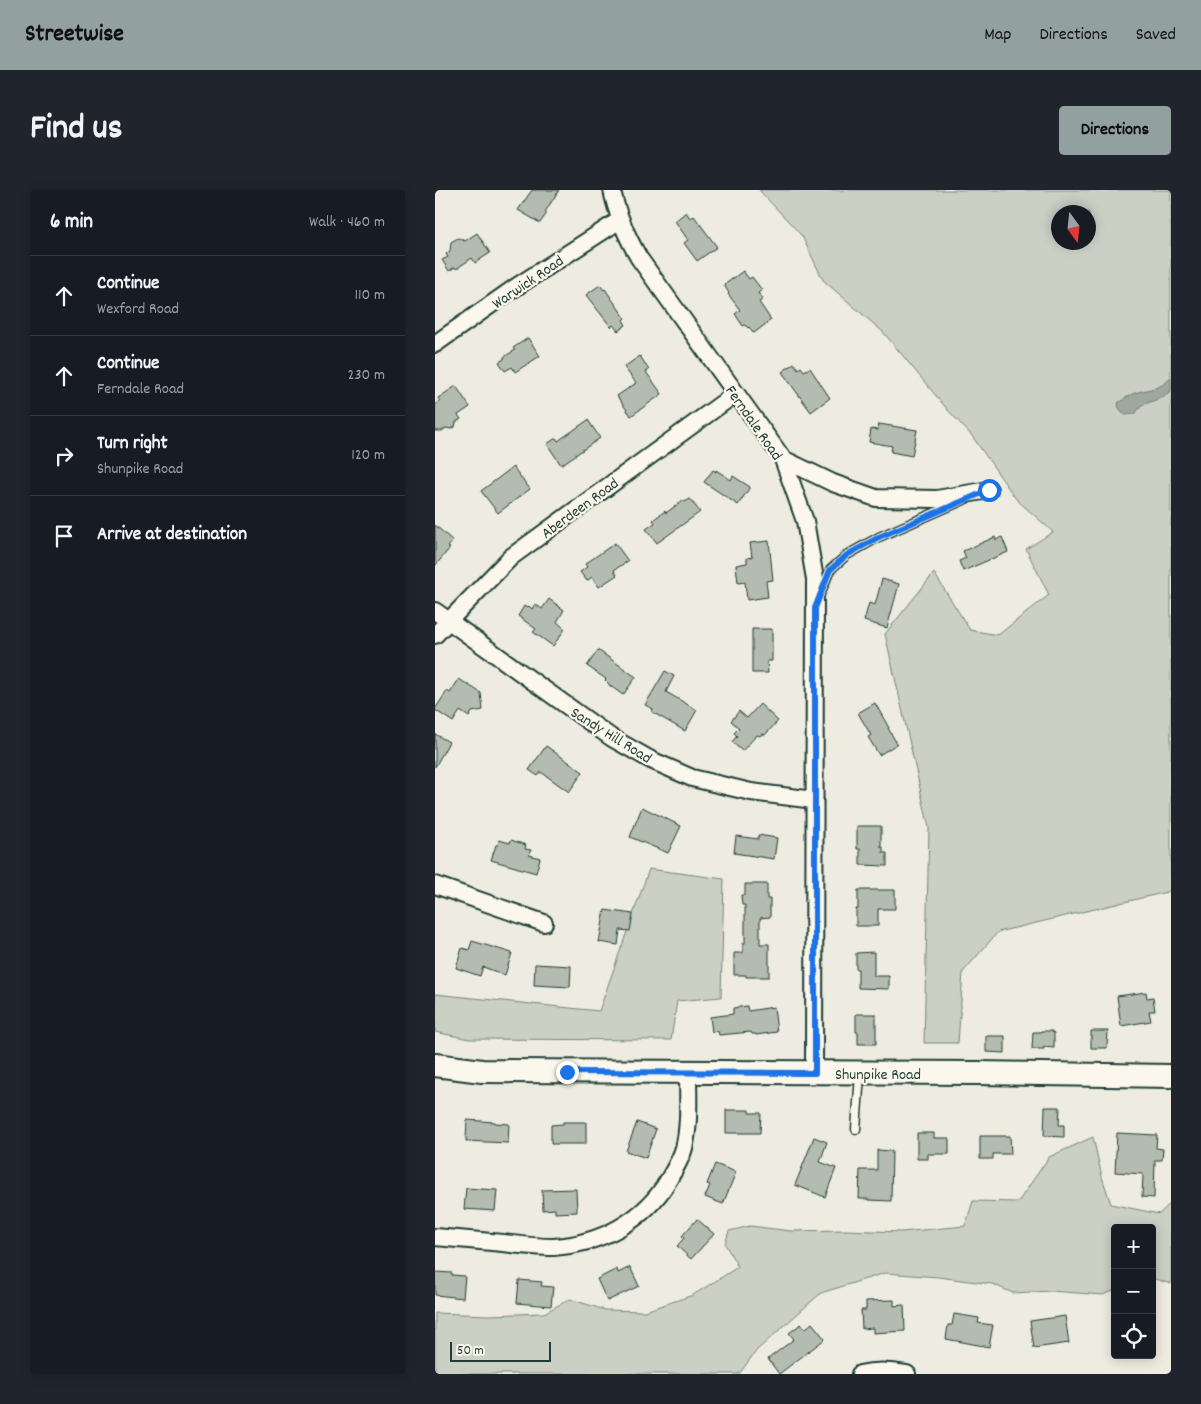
<!DOCTYPE html>
<html lang="en">
<head>
<meta charset="utf-8">
<style>
  :root { --surface:#171b24; --page:#20242c; --text:#f1f3f6; --muted:#9ea1a6; --line:#363941; --accent:#92a19f }
  body { margin:0; font-family:Dekko,sans-serif; background:var(--page); color:var(--text) }
  .controls { position:absolute; right:15px; bottom:15px; display:grid; overflow:hidden; border-radius:5px; box-shadow:0 2px 12px #0003 }
  .controls button { width:45px; height:45px; display:grid; place-items:center; padding:0; border:0; border-bottom:1px solid var(--line); background:var(--surface); color:var(--text); font:25px sans-serif }
  .compass { position:absolute; left:616px; top:15px; width:45px; height:45px; border-radius:50%; background:var(--surface); box-shadow:0 2px 12px #0003; rotate:165deg }
  .scale { position:absolute; left:15px; bottom:12px; width:101px; box-sizing:border-box; padding-left:5px; border:2px solid #1f3d34; border-top:0; font-size:14px; line-height:18px; white-space:nowrap; color:#1f3d34; -webkit-text-stroke:4px #fbf7ec; paint-order:stroke }
  .stop { position:absolute; width:15px; height:15px; margin:-11px; border:4px solid #1a73e8; border-radius:50%; background:#fff }
  .stop.end { background:#1a73e8; border-color:#fff; box-shadow:0 1px 5px #0008 }
  .list { margin:0; padding:0; list-style:none }
  h2 { display:flex; justify-content:space-between; align-items:center; height:65px; margin:0; padding:0 20px; font-size:21px }
  h2 small { font-size:16px; font-weight:400; color:var(--muted) }
  .list li { display:grid; grid-template-columns:32px 1fr auto; gap:15px; align-items:center; box-sizing:border-box; height:80px; padding:0 20px; border-top:1px solid var(--line) }
  .list b { display:block; font-size:19px; white-space:nowrap }
  .list p { margin:0; font-size:16px; white-space:nowrap; color:var(--muted) }
  .list em { font-size:16px; font-style:normal; color:var(--muted) }
  .icon { flex:none; width:28px; height:28px; fill:none; stroke:currentColor; stroke-width:2; stroke-linecap:round; stroke-linejoin:round }
  .map { position:relative; flex:none; width:736px; height:1184px; overflow:hidden; border-radius:5px }
  header { display:flex; align-items:center; gap:30px; box-sizing:border-box; height:70px; padding:0 25px; background:var(--accent); color:#111 }
  header strong { font-size:24px }
  nav { display:flex; gap:28px; margin-inline-start:auto; font-size:18px }
  .intro { display:flex; align-items:center; justify-content:space-between; box-sizing:border-box; height:120px; padding:0 30px }
  h1 { margin:0; font-size:35px }
  .button { padding:12px 22px; border-radius:5px; background:var(--accent); color:#111; font-size:18px; font-weight:700 }
  main { display:flex; gap:30px; padding:0 30px }
  aside { flex:1; background:var(--surface); border-radius:5px; box-shadow:0 2px 12px #0003 }
  .map>svg:first-child { display:block }
  .green { fill:#cbcfc4; stroke:#75867c; fill-rule:evenodd }
  .water { fill:#9fa89f; stroke:#6c7d74 }
  .building { fill:#b4bbb0; stroke:#1f3d34 }
  .lines { fill:none; stroke-linecap:round; stroke-linejoin:round }
  .lane-casing { stroke:#1f3d34; stroke-width:11 }
  .street-casing { stroke:#1f3d34; stroke-width:20 }
  .secondary-casing { stroke:#1f3d34; stroke-width:26 }
  .lane { stroke:#fbf7ec; stroke-width:8 }
  .street { stroke:#fbf7ec; stroke-width:16 }
  .secondary { stroke:#fbf7ec; stroke-width:22 }
  .route { stroke:#1a73e8; stroke-width:6 }
  .labels { text-anchor:middle; stroke-width:4.5; stroke-linejoin:round; paint-order:stroke }
  .street-label { font-size:16px; fill:#1f3d34; stroke:#fbf7ec }
</style>
</head>
<body>
<header>
<strong>Streetwise</strong>
<nav><a>Map</a><a>Directions</a><a>Saved</a></nav>
</header>
<div class="intro"><h1>Find us</h1><a class="button">Directions</a></div>
<main>
<aside>
<h2>6 min<small>Walk · 460 m</small></h2>
<ul class="list">
<li><svg class="icon" aria-label="ahead" viewBox="0 0 24 24"><path d="M12 20V5M6 11l6-6 6 6"/></svg><div><b>Continue</b><p>Wexford Road</p></div><em>110 m</em></li>
<li><svg class="icon" aria-label="ahead" viewBox="0 0 24 24"><path d="M12 20V5M6 11l6-6 6 6"/></svg><div><b>Continue</b><p>Ferndale Road</p></div><em>230 m</em></li>
<li><svg class="icon" aria-label="right" viewBox="0 0 24 24"><path d="M7 20v-9h11M14 6l5 5-5 5"/></svg><div><b>Turn right</b><p>Shunpike Road</p></div><em>120 m</em></li>
<li><svg class="icon" aria-label="arrive" viewBox="0 0 24 24"><path d="M6 21V4h12l-3 4 3 4H6"/></svg><div><b>Arrive at destination</b></div></li>
</ul>
</aside>
<div class="map">
<svg width="736" height="1184" viewBox="0 0 736 1184">
  <rect width="100%" height="100%" fill="#eeece1"/>
  <filter id="ink" filterUnits="userSpaceOnUse"><feTurbulence type="fractalNoise" baseFrequency=".02" numOctaves="2"/><feDisplacementMap in="SourceGraphic" scale="10" xChannelSelector="R" yChannelSelector="G"/><feConvolveMatrix kernelMatrix="1 2 1 2 8 2 1 2 1" color-interpolation-filters="sRGB"/></filter>
  <g filter="url(#ink)">
    <!-- green -->
    <g class="green">
      <path d="M 324,0 L 736,0 L 736,701 L 563,742 L 528,782 L 523,853 L 489,853 L 494,638 L 450,444 L 499,383 L 535,440 L 563,445 L 614,405 L 591,359 L 618,342 L 581,309 L 537,246 L 512,219 L 448,142 L 388,90 L 367,46 ZM 624,22 L 654,22 L 654,52 L 624,52 Z"/>
      <polygon points="214,679 289,689 286,807 242,811 236,850 34,849 0,842 0,804 164,821"/>
      <polygon points="658,947 667,987 676,1014 724,1024 736,1013 736,1094 717,1088 717,1038 680,1038 680,1100 668,1105 616,1101 578,1103 557,1094 503,1087 450,1083 386,1103 322,1160 304,1184 0,1184 0,1123 54,1125 109,1123 135,1109 170,1120 210,1121 258,1105 303,1077 290,1054 294,1041 315,1036 356,1041 411,1040 466,1042 530,1036 538,1011 583,1012 614,967"/>
    </g>
    <!-- water -->
    <path class="water" d="M 736,187 L 736,201 L 726,208 L 707,215 L 700,224 L 690,225 L 684,218 L 683,213 C 689,209 694,205 700,203 C 714,198 727,200 736,187 Z"/>
    <!-- building -->
    <g class="building">
      <polygon points="97,0 124,0 110,22 112,23 105,33 83,20"/>
      <polygon points="251,22 255,28 259,26 282,57 262,71 249,53 253,50 240,31"/>
      <polygon points="42,43 55,63 40,73 37,68 21,79 20,77 14,81 7,70 13,67 11,64 15,61 16,52 23,48 30,51"/>
      <polygon points="308,81 314,89 317,87 327,100 323,103 328,109 324,112 336,130 319,143 314,137 313,138 310,135 308,136 300,124 305,120 293,104 294,103 289,95"/>
      <polygon points="165,95 169,100 170,99 190,128 188,130 191,135 183,141 178,135 176,137 151,105"/>
      <polygon points="93,148 105,166 80,182 77,177 70,181 64,172 69,169 69,167 80,160 78,158"/>
      <polygon points="205,166 214,180 211,182 227,204 196,226 182,206 201,193 189,177"/>
      <polygon points="359,173 363,179 366,177 369,181 375,178 395,208 376,222 347,182"/>
      <polygon points="21,196 35,217 23,225 26,229 21,232 20,237 16,239 11,238 7,241 0,241 0,215 5,211 3,208"/>
      <polygon points="153,230 165,248 126,275 112,254 121,248 123,251"/>
      <polygon points="444,234 482,240 477,266 456,262 457,256 434,252 436,239 443,240"/>
      <polygon points="78,277 95,299 63,323 46,301"/>
      <polygon points="278,280 281,282 281,280 296,290 298,286 315,297 303,315 269,292"/>
      <polygon points="255,309 265,322 222,353 211,339 220,333 218,330 230,321 231,323 248,310 250,312"/>
      <polygon points="0,335 18,351 13,357 15,358 0,376"/>
      <polygon points="560,347 561,350 567,347 573,362 528,381 524,371 531,368 528,361"/>
      <polygon points="334,351 338,390 331,391 333,407 312,410 310,392 303,393 301,375 312,373 312,368 317,367 315,353"/>
      <polygon points="180,353 193,371 179,380 182,385 164,397 157,387 152,391 145,382 152,377 150,374"/>
      <polygon points="447,389 464,394 452,438 429,431 434,413 440,415"/>
      <polygon points="114,409 129,420 122,432 130,439 118,456 98,442 101,439 83,426 89,416 92,418 94,416 97,419 100,414 107,419"/>
      <polygon points="317,439 337,439 337,471 332,471 333,483 317,483"/>
      <polygon points="163,460 201,487 188,505 174,495 174,494 170,490 171,489 152,476"/>
      <polygon points="230,481 239,486 231,502 262,520 250,541 217,522 218,519 210,515"/>
      <polygon points="24,489 46,503 48,520 37,522 34,527 25,521 18,532 0,520 0,519 12,501 15,503"/>
      <polygon points="440,513 454,538 453,538 462,554 444,565 433,547 436,545 423,523"/>
      <polygon points="325,514 343,531 330,545 328,544 324,546 322,545 307,561 297,552 302,546 299,543 304,538 296,531 304,521 312,528"/>
      <polygon points="0,544 14,552 0,577"/>
      <polygon points="111,556 148,582 134,602 106,582 103,586 94,580"/>
      <polygon points="207,617 246,636 233,663 195,647"/>
      <polygon points="422,636 446,636 446,657 448,657 448,663 452,663 452,676 425,675 425,659 422,659"/>
      <polygon points="323,645 342,648 339,669 299,663 301,646 323,649"/>
      <polygon points="64,650 75,653 76,650 91,655 90,659 96,660 94,665 105,668 101,683 56,670 61,655 63,655"/>
      <polygon points="310,694 332,694 332,709 335,709 335,727 325,728 325,754 334,754 334,787 311,787 311,785 299,785 299,763 308,763 308,753 310,753 310,715 307,715 306,705 310,705"/>
      <polygon points="423,700 460,700 460,719 443,719 443,736 421,736 421,719 423,719"/>
      <polygon points="170,720 198,724 195,741 185,740 183,755 164,752"/>
      <polygon points="37,751 77,763 70,785 48,777 45,786 21,778 27,758 34,760"/>
      <polygon points="439,762 439,786 454,786 454,799 423,798 423,779 421,779 421,763"/>
      <polygon points="100,774 136,776 135,797 99,795"/>
      <polygon points="711,802 712,808 718,807 720,821 714,821 716,831 686,836 682,806"/>
      <polygon points="312,816 313,821 339,817 342,842 321,845 321,844 317,844 316,842 284,845 283,841 277,842 275,827 298,824 298,818"/>
      <polygon points="421,824 441,824 441,854 423,854 423,842 421,842"/>
      <polygon points="606,841 617,841 617,842 619,843 619,858 609,857 609,859 597,859 598,842 606,842"/>
      <polygon points="656,841 673,841 672,858 656,858"/>
      <polygon points="551,846 570,846 570,863 551,862"/>
      <polygon points="610,917 625,917 624,935 629,935 629,947 609,946"/>
      <polygon points="291,920 314,920 314,923 326,923 325,943 291,943"/>
      <polygon points="32,930 60,932 60,933 74,934 73,953 31,951"/>
      <polygon points="128,932 151,932 151,954 116,954 116,935 128,934"/>
      <polygon points="202,932 221,939 211,968 191,961"/>
      <polygon points="482,943 499,943 499,948 514,948 514,964 493,964 493,969 482,969"/>
      <polygon points="682,943 722,945 721,958 728,959 727,970 720,970 719,1008 707,1007 708,984 680,982"/>
      <polygon points="545,946 575,946 576,964 558,964 558,969 545,969"/>
      <polygon points="379,947 392,952 385,972 401,978 390,1007 360,995"/>
      <polygon points="442,960 457,961 456,1011 433,1010 433,1009 424,1009 425,980 442,980"/>
      <polygon points="280,974 301,982 288,1014 270,1007 275,995 272,994"/>
      <polygon points="31,998 62,1000 60,1021 29,1019"/>
      <polygon points="141,999 142,1022 120,1023 120,1019 108,1020 107,1000"/>
      <polygon points="262,1029 279,1044 256,1069 242,1056 249,1048 247,1046"/>
      <polygon points="195,1077 204,1096 172,1111 162,1089 182,1079 183,1083"/>
      <polygon points="0,1082 17,1083 17,1085 30,1086 28,1108 0,1105"/>
      <polygon points="84,1090 107,1092 106,1096 118,1097 116,1116 82,1113"/>
      <polygon points="459,1110 459,1116 469,1115 470,1141 438,1143 438,1138 427,1139 426,1120 431,1120 431,1111"/>
      <polygon points="519,1124 544,1128 543,1133 558,1135 554,1157 511,1149 513,1135 517,1135"/>
      <polygon points="630,1126 634,1153 599,1158 595,1131"/>
      <polygon points="377,1133 390,1149 344,1184 333,1169 359,1149 354,1143 366,1134 370,1139"/>
    </g>
    <g class="lines">
      <defs>
        <g id="lane">
          <polyline points="384,407 395,380 412,365 444,347 529,310"/>
          <polyline points="421,939 425,885"/>
        </g>
        <g id="street">
          <path d="M 177,0 C 182,25 192,47 204,68 L 348,269 L 370,331 L 380,389 L 379,883"/>
          <polyline points="0,154 81,97 185,30"/>
          <polyline points="348,269 398,293 441,308 502,309 554,300"/>
          <polyline points="0,421 177,548 216,570 257,588 316,602 379,610"/>
          <polyline points="0,445 76,367 300,204"/>
          <polyline points="0,695 109,733"/>
          <path d="M 0,1047 C 23,1049 46,1051 68,1053 C 85,1055 101,1057 118,1057 C 165,1054 210,1031 234,989 C 240,979 246,969 249,958 C 255,934 253,907 253,882"/>
          <path d="M 425,1184 C 441,1180 456,1181 472,1184"/>
        </g>
        <polyline id="secondary" points="0,875 47,881 543,883 736,886"/>
      </defs>
      <!-- lane casing -->
      <use href="#lane" class="lane-casing"/>
      <!-- street casing -->
      <use href="#street" class="street-casing"/>
      <!-- secondary casing -->
      <use href="#secondary" class="secondary-casing"/>
      <!-- lane -->
      <use href="#lane" class="lane"/>
      <!-- street -->
      <use href="#street" class="street"/>
      <!-- secondary -->
      <use href="#secondary" class="secondary"/>
    </g>
  </g>
  <g class="lines" filter="url(#ink)">
    <!-- route -->
    <polyline class="route" points="132,882 380,883 380,418 395,380 412,365 444,347 554,300"/>
  </g>
  <g class="labels">
    <!-- street labels -->
    <g class="street-label">
      <text transform="translate(92 91) rotate(-34)" y="6">Warwick Road</text>
      <text transform="translate(320 232) rotate(55)" y="6">Ferndale Road</text>
      <text transform="translate(144 317) rotate(-36)" y="6">Aberdeen Road</text>
      <text transform="translate(177 544) rotate(32)" y="6">Sandy Hill Road</text>
      <text x="443" y="889">Shunpike Road</text>
    </g>
  </g>
</svg>
<div class="controls">
<button>+</button>
<button>−</button>
<button><svg class="icon" aria-label="locate" viewBox="0 0 24 24"><circle cx="12" cy="12" r="6"/><path d="M12 2v4M12 18v4M2 12h4M18 12h4"/></svg></button>
</div>
<svg class="compass" viewBox="-18 -18 36 36"><path d="M0-13l5 13h-10z" fill="#e53935"/><path d="M0 13l5-13h-10z" fill="#9ea1a6"/></svg>
<div class="scale">50 m</div>
<div class="stop" style="left:554px;top:300px"></div>
<div class="stop end" style="left:132px;top:882px"></div>
</div>
</main>
</body>
</html>
